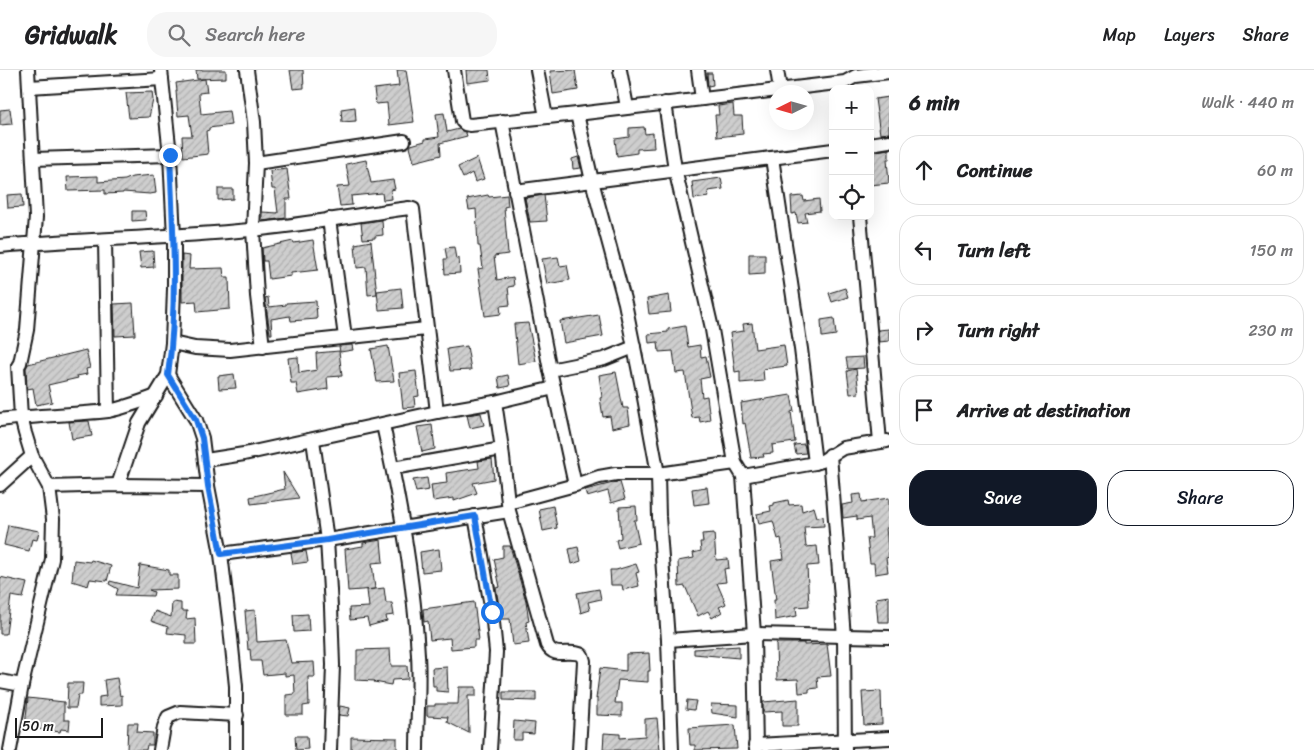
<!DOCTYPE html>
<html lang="en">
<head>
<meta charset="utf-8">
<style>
  :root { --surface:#fff; --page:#f6f6f6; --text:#202124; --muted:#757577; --line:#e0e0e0; --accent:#111827 }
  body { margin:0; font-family:Sriracha,sans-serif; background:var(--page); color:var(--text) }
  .controls { position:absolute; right:15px; top:15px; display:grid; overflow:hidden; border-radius:10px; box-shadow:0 5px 20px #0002 }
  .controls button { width:45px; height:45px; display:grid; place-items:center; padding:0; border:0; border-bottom:1px solid var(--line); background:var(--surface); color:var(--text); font:25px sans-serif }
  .compass { position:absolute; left:769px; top:15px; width:45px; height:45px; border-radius:50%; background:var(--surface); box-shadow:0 5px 20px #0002; rotate:265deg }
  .scale { position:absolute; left:15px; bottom:12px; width:88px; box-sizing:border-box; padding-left:5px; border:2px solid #1c1c1c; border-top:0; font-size:14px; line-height:18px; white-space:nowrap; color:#1c1c1c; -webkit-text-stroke:4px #fff; paint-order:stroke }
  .stop { position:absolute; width:15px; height:15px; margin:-11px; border:4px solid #1a73e8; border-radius:50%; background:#fff }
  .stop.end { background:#1a73e8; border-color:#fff; box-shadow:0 1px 5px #0008 }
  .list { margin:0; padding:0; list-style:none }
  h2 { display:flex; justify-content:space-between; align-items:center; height:65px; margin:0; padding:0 20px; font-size:21px }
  h2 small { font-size:16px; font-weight:400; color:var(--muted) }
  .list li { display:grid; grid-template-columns:32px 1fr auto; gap:15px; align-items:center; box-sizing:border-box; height:70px; margin:0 10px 10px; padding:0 10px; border:1px solid var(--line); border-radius:20px }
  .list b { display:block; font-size:19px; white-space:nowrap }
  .list em { font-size:16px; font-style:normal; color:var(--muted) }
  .actions { display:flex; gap:10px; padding:15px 20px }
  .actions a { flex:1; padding:11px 0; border:1px solid var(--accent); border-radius:20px; text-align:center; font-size:18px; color:var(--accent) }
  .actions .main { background:var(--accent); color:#fff }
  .icon { flex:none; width:28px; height:28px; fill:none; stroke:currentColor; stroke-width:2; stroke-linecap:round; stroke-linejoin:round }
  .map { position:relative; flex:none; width:889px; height:680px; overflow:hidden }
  header { display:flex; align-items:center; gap:30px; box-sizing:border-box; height:70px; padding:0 25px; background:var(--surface); border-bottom:1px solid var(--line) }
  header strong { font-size:24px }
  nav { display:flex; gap:28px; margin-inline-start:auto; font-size:18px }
  .search { width:350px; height:45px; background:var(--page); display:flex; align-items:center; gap:12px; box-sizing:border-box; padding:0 18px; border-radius:20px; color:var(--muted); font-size:19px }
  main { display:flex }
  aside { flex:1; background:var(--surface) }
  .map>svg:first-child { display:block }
  .building { fill:url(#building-hatch); stroke:#1c1c1c }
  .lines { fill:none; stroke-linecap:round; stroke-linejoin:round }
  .minor-casing { stroke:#1c1c1c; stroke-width:16 }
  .minor { stroke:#fff; stroke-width:12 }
  .route { stroke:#1a73e8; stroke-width:6 }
</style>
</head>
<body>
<header>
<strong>Gridwalk</strong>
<div class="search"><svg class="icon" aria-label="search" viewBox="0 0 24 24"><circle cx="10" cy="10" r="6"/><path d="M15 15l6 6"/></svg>Search here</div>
<nav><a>Map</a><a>Layers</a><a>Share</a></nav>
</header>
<main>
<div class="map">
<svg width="889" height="680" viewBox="0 0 889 680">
  <defs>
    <pattern id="building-hatch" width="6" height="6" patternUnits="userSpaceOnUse" patternTransform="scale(1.25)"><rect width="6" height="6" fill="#cecece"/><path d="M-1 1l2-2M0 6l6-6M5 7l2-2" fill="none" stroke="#b0b0b0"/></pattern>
  </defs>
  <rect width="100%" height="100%" fill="#fff"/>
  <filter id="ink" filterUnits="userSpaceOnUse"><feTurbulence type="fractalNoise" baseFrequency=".02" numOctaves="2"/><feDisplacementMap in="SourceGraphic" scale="10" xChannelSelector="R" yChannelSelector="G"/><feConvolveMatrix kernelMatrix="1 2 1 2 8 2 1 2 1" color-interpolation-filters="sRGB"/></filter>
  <g filter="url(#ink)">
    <!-- building -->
    <g class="building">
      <polygon points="196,0 226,0 226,8 197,9"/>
      <polygon points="290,0 303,0 304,18 293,19"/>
      <polygon points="397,0 406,0 414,52 389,55 387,33 376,34 374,19 399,16"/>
      <polygon points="466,0 489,0 490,10 467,13"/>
      <polygon points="575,0 578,20 553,24 550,1"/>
      <polygon points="707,3 712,3 713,15 708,16"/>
      <polygon points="205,9 207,22 199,23 199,25 201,44 229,41 231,55 209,58 209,60 206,61 208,84 183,87 182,66 192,66 189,45 178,46 176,21 177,21 176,13"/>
      <polygon points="152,22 153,30 149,47 129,48 126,23"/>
      <polygon points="889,27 889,63 880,64 875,29"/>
      <polygon points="733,34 734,46 742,46 743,64 717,67 715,45 719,45 718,36"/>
      <polygon points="355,37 356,51 342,52 341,39"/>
      <polygon points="10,39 12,54 0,55 0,40"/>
      <polygon points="444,43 447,62 459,59 466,63 467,66 440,73 441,85 414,92 410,77 411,75 425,71 425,69 439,67 436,44"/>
      <polygon points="644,57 645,64 653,63 654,78 637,79 637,83 617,86 615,69 629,67 629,58"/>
      <polygon points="889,79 889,89 887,89 889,113 870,115 870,82"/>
      <polygon points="578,87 581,98 573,99 572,89"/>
      <polygon points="477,88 484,109 475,112 472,103 463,108 458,97"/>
      <polygon points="366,90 371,113 393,110 395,119 391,120 392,129 383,130 382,123 351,126 352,135 340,136 337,117 350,116 346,94"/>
      <polygon points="287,99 291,129 286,129 286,148 262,151 262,142 278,143 275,119 272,119 270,101"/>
      <polygon points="154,105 156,123 150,124 123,122 123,123 105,124 105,120 68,121 67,107 98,106 98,112 125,110 132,107"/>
      <polygon points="721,108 723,119 708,121 709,127 694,129 692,112"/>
      <polygon points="218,119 233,119 233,129 218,130"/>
      <polygon points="22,124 23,137 8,138 7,125"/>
      <polygon points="488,125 489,127 507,125 508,136 504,137 508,184 494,186 497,210 513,207 514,216 508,217 510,235 500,236 501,244 485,246 478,199 483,198 480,176 478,176 476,139 469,140 467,129"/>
      <polygon points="544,125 547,151 530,152 525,128"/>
      <polygon points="803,126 804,131 819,129 820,141 805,143 807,152 798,153 796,143 792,144 791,127"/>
      <polygon points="132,141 145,141 146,150 132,151"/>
      <polygon points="382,150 383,165 375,166 375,168 363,169 361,153"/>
      <polygon points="313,170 318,200 291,203 291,206 269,209 267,191 263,191 262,178 293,171 294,173"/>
      <polygon points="371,171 377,224 368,225 366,197 357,198 355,174"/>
      <polygon points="454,177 456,189 459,188 460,203 445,204 444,189 447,189 445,178"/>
      <polygon points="153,181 154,197 141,198 139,182"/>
      <polygon points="749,184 765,184 765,204 749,205"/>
      <polygon points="182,185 190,186 189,199 223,198 224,207 229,207 230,239 197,242 196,231 182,232"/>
      <polygon points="558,187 560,196 567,195 570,210 547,214 542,189"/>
      <polygon points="401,218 403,238 379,240 377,221"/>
      <polygon points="845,218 848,227 832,232 829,223"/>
      <polygon points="669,225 671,242 649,244 647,229"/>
      <polygon points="268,227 269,237 286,235 286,233 316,231 317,249 291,251 290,246 271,249 272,264 270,264 265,228"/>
      <polygon points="133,233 135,265 115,266 114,234"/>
      <polygon points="599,245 603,266 564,273 560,251"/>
      <polygon points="834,248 836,265 822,267 821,250"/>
      <polygon points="528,253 536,291 518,294 514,254"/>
      <polygon points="752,253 755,279 784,275 787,296 763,299 764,311 740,313 740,301 735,302 730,263 744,261 743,254"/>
      <polygon points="685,256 688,277 700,275 701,287 706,286 710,307 700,309 702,327 707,326 710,350 700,352 699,347 692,348 685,302 676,303 673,281 659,282 658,272 649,273 648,264 668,262 668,259"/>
      <polygon points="889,259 889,271 879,272 878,260"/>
      <polygon points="352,275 353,280 340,282 339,276"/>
      <polygon points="388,276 394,311 377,312 371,279"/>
      <polygon points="467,276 471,300 450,301 447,279"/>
      <polygon points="86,280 90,298 86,299 87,304 77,306 78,308 48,315 52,332 36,335 33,318 27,319 26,298 28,294"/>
      <polygon points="339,281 342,306 327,307 328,319 298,324 296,313 291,313 288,288 298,287 299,303 317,300 316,283"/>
      <polygon points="863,287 864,298 848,299 846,288"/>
      <polygon points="856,299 859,323 850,324 847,301"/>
      <polygon points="416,301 419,326 414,327 415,337 403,338 399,303"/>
      <polygon points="616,302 623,338 628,338 630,354 612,358 610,346 603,347 600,328 602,327 599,305"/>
      <polygon points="234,304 236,318 219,319 218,306"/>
      <polygon points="508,305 510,316 500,318 498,307"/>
      <polygon points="791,325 794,341 791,342 795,372 772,375 773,383 763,384 764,387 751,388 745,353 743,354 741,333"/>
      <polygon points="481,343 484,355 470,358 467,345"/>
      <polygon points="89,351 92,366 72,369 69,352"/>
      <polygon points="432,355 435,379 422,382 417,357"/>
      <polygon points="804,374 806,383 796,384 794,375"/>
      <polygon points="492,389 494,409 473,413 477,423 454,431 454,428 433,431 431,415 447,413 446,403 479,398 478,391"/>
      <polygon points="283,402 299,428 251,434 250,427 285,419"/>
      <polygon points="427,408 429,420 416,422 413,410"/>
      <polygon points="617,412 620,412 625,429 611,433 608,421 587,427 585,420"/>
      <polygon points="707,417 709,433 694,435 692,419"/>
      <polygon points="861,424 862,432 889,428 889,458 886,458 889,487 886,488 888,502 875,504 874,493 870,493 867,468 872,468 870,448 857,450 857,446 843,448 842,435 853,433 852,425"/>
      <polygon points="788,430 789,435 801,434 802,441 814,437 817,447 823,446 824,456 804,457 806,477 817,476 819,495 807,496 809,536 796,537 797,546 775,550 774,530 776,530 771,491 784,489 781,468 778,469 773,451 759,454 757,444 771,441 770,436 774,435 774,433"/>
      <polygon points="553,436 557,458 543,461 539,439"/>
      <polygon points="636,436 637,450 634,450 639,473 618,478 616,470 621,468 619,437"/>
      <polygon points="8,455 39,461 37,470 32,469 29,481 4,475"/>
      <polygon points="714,463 716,490 728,489 729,498 724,499 726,512 717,513 726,534 719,537 722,542 712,548 708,541 698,546 685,516 679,517 678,491 694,488 693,483 701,481 700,472 703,472 702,464"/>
      <polygon points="381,470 383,492 372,493 375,519 348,521 345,479 363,476 363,473"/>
      <polygon points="503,476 510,476 526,531 529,551 526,552 529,573 513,575 510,549 501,549 496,518 500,517 494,489 503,487"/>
      <polygon points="578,477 581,491 572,494 569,479"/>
      <polygon points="439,479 441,500 422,502 420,482"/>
      <polygon points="306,481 308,492 293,494 291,483"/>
      <polygon points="74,490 90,492 91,490 111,496 107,511 90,509 88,516 72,511"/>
      <polygon points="636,494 639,502 636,503 639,516 623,520 622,515 611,515 610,500 616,500"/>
      <polygon points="140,495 169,500 169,505 178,505 178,519 149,520 154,522 153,526 116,525 118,519 109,514 110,511 137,518"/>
      <polygon points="0,507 27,513 23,528 11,526 6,564 0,564"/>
      <polygon points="384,518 386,533 392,533 394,545 386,546 387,551 369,556 367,548 350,550 349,538 369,537 367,520"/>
      <polygon points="599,519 601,529 588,532 590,540 581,543 577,523"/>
      <polygon points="889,526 889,552 878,552 876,528"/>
      <polygon points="172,532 181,533 181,541 187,541 186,549 195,548 196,574 186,574 186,565 167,563 168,557 151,551 155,541 171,547"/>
      <polygon points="474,532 479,570 474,570 474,577 451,579 450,568 430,570 428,551 424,552 423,539"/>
      <polygon points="255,540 257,572 286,570 291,593 314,592 315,607 308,607 309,635 303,636 303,645 286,645 286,625 295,624 294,605 285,606 285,603 263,605 261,591 251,591 250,579 248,580 245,541"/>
      <polygon points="308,544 309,561 294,562 293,545"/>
      <polygon points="776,573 804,573 804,575 827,574 831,606 817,607 818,618 809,619 809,622 799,623 798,609 777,610"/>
      <polygon points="739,576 739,588 694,584 694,579"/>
      <polygon points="390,579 391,596 407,596 408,609 392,610 391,615 374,612 375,611 355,610 355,595 357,595 357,580"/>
      <polygon points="649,583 650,601 648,601 648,612 618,610 615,633 622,633 622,646 597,645 597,628 596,629 600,598 626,601 626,584"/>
      <polygon points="447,597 448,622 436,621 436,616 433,616 432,598"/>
      <polygon points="117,608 120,626 122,625 122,635 99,636 99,627 106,626 104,610"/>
      <polygon points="68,613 83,613 82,625 78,625 76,638 67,638"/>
      <polygon points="459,617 476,617 476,626 468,626 469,663 447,652 448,647 427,646 427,636 435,636 435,634 458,634"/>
      <polygon points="881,621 882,654 864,655 862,622"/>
      <polygon points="503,622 536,622 536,631 503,630"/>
      <polygon points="28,628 64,632 64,650 70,650 69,660 61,659 60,662 25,657"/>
      <polygon points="798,629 798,656 782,656 782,641 763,642 763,632"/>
      <polygon points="687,630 696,631 694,640 686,639"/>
      <polygon points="711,634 738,635 738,647 712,643"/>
      <polygon points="340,636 350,638 348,646 339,645"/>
      <polygon points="657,648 660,680 603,680 604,663 620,664 620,668 645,666 645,649"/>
      <polygon points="514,651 535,653 534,664 522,663 522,670 513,670"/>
      <polygon points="128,653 138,653 137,662 153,663 153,675 147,675 146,680 127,680"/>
      <polygon points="735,655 737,679 695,680 695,675 690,675 689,658"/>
      <polygon points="295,666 307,666 308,679 296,680"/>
      <polygon points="351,667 397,668 397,680 351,680"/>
    </g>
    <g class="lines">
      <defs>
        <g id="minor">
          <polyline points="247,0 254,52 256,93 253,160 257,226 263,277"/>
          <polyline points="454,0 462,51 465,54 470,55 577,44 845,12 856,6 889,2"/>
          <polyline points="537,0 546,47"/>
          <polyline points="620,0 627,37"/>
          <polyline points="698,0 702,29"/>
          <polyline points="777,0 780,19"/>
          <polyline points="29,17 162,9"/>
          <polyline points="665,33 675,99 711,254 735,393 743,406 754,564 756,680"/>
          <polyline points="577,44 592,111 625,233 642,317 658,404 659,447 668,570 672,680"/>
          <polyline points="502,51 550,300 575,415"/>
          <polyline points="870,74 889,71"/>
          <polyline points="772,88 801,279 815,393"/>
          <polyline points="33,89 170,85"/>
          <polyline points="256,93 404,71"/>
          <polyline points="515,121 833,80"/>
          <polyline points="860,146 880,372"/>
          <polyline points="329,149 345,267"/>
          <polyline points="105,170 108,341"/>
          <path d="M 0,176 C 83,169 167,168 250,160 C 303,155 356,145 409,138 L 413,139 L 437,342"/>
          <polyline points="172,273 195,278 230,280 426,259"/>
          <polyline points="550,300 604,289 634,277"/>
          <polyline points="168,305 196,350 202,368 208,416 221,484 230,558 236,616 236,680"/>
          <path d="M 495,332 L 502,379 L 509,441 L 547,575 C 555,590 569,578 582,585 L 584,591 L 579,680"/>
          <path d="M 0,350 C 36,345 72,345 108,341 C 124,338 140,332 156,326"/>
          <path d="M 383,355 C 400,431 414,507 418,585 C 420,616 417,648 417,680"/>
          <polyline points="313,370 327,470 331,537 333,595 330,680"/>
          <polyline points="830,385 844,567 845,680"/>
          <polyline points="206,390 244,384 437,342 495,332 554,318"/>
          <polyline points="393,398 502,379"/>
          <polyline points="743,406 815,393 822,391 843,378 887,371"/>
          <polyline points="0,415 32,386"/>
          <polyline points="118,415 139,353 168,305 172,273 174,219 174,167 170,85 161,0"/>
          <polyline points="49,417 118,415 208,416"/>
          <polyline points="508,433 575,415 599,407 616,404 658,404 735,393"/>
          <polyline points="475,446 492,542 496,582 490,680"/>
          <polyline points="221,484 327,470 509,441"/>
          <polyline points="668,570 754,564 889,567"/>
          <polyline points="0,611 22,615"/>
          <polyline points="755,675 889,668"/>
          <polyline points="10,680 22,615 52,489 53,449 49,417 32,386 25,363 21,347 18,296 20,293 27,260 36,147 28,0"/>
          <polyline points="160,680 164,657 168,647 180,642 237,645"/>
        </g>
      </defs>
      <!-- minor casing -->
      <use href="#minor" class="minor-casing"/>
      <!-- minor -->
      <use href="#minor" class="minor"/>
    </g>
  </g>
  <g class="lines" filter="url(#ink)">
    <!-- route -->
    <path class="route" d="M 170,85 C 173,158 178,232 168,305 L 196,350 L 202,368 L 208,416 L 221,484 L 327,470 L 475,446 L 492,542"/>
  </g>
</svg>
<div class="controls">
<button>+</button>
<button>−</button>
<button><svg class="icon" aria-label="locate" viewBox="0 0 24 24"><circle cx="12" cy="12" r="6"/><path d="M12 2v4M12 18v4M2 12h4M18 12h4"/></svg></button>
</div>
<svg class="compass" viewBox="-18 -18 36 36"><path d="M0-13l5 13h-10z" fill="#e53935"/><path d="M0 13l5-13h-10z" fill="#757577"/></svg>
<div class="scale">50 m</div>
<div class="stop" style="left:492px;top:542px"></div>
<div class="stop end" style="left:170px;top:85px"></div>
</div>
<aside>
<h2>6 min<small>Walk · 440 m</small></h2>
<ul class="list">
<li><svg class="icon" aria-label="ahead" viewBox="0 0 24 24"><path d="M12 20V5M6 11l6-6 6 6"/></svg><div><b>Continue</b></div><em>60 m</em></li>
<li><svg class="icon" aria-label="left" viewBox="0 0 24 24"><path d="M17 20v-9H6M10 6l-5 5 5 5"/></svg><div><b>Turn left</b></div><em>150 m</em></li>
<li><svg class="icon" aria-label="right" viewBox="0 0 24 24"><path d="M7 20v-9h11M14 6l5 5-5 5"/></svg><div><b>Turn right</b></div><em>230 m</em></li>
<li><svg class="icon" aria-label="arrive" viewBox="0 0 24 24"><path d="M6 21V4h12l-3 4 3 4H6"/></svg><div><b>Arrive at destination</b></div></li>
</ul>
<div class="actions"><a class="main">Save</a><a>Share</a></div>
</aside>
</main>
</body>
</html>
